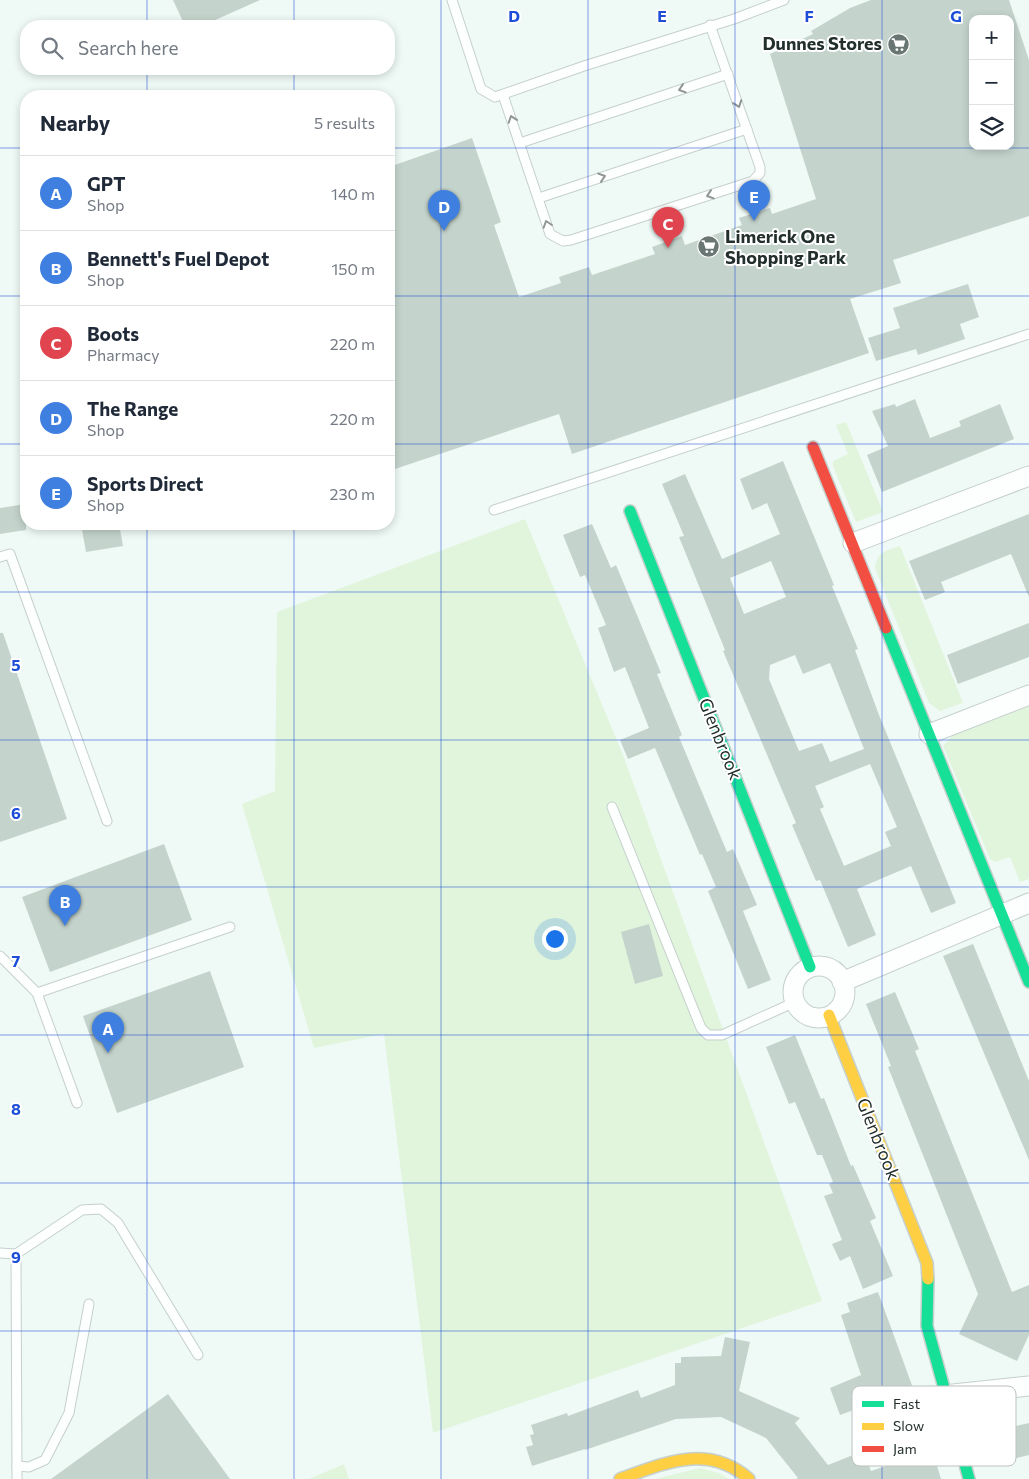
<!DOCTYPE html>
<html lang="en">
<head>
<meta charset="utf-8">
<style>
  :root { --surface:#fff; --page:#f2f2f3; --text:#1f2937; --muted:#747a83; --line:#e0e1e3; --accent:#6a7673 }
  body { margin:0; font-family:Commissioner,sans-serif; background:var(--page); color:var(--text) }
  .controls { position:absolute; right:15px; top:15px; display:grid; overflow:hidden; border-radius:10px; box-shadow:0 2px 8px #0003 }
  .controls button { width:45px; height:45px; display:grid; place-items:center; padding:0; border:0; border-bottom:1px solid var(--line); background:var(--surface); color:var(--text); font:25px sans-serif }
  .you { position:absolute; left:554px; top:938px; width:18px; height:18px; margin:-12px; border:4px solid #fff; border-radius:50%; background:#1a73e8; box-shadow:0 0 0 8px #1a73e833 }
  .badge { display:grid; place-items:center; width:32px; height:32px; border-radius:50%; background:var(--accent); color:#fff; font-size:16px; font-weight:700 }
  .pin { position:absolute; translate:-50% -41px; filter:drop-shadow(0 1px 2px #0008) }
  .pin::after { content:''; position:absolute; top:26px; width:18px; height:15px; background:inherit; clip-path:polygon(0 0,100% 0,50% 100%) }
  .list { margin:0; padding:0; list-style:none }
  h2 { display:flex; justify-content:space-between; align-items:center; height:65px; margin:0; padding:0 20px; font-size:21px }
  h2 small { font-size:16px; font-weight:400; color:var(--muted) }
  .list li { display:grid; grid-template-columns:32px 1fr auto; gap:15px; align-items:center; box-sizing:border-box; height:75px; padding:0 20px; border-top:1px solid var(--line) }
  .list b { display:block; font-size:19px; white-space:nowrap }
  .list p { margin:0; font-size:16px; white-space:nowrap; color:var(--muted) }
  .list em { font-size:16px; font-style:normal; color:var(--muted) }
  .icon { flex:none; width:28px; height:28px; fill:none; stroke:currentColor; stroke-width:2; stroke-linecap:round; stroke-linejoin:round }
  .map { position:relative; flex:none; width:1029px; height:1479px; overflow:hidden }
  .search { position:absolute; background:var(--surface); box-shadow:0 2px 8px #0003; left:20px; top:20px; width:375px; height:55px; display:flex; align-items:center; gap:12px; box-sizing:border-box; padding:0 18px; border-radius:20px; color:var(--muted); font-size:19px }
  .panel { position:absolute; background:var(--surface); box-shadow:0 2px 8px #0003; left:20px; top:90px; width:375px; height:440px; border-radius:20px }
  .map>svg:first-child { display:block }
  .green { fill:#e1f5dc }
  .building { fill:#c4d4cc; fill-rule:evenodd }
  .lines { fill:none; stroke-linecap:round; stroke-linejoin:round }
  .lane-casing { stroke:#c5d0cd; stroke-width:11 }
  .street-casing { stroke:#c5d0cd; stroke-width:21 }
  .fast-casing { stroke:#c5d0cd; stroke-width:14 }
  .slow-casing { stroke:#c5d0cd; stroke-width:14 }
  .jam-casing { stroke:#c5d0cd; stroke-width:14 }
  .lane { stroke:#fdfefe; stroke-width:9 }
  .street { stroke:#fdfefe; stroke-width:19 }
  .fast { stroke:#16e098; stroke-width:11 }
  .slow { stroke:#ffcf43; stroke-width:11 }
  .jam { stroke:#f24e42; stroke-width:11 }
  .oneway { stroke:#909695 }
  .grid { fill:none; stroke:#1d4ed8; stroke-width:1; stroke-opacity:0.55 }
  .labels { text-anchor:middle; stroke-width:4; stroke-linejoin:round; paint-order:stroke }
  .poi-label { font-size:18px; font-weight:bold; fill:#232f2c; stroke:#fff; text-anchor:end }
  .street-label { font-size:18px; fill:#232f2c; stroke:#fff }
  .key { fill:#fff; stroke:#bdc1c0; stroke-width:1 }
  .key-label { font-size:14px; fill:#232f2c }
  .grid-label { font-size:16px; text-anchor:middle; font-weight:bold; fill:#1d4ed8; stroke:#fff; stroke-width:4; stroke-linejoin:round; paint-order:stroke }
</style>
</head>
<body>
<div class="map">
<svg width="1029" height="1479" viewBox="0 0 1029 1479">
  <rect width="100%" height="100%" fill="#effaf7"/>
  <!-- green -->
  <g class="green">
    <polygon points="846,422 883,512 856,522 833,466 833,461 848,454 836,425"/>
    <polygon points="525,519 623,755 822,1301 433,1433 384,1034 314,1048 242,804 275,791 277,612"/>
    <path d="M 900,546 L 963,703 L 940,711 L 929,703 L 875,568 C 877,552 885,551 900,546 Z"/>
    <polygon points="1029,704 1029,879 1020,882 1010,857 995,862 990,859 943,746 954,734"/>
    <polygon points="344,1464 349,1479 309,1479"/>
    <polygon points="700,1468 719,1473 729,1479 655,1479"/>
  </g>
  <!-- building -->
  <g class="building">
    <polygon points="173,0 260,0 202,26 185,26"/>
    <path d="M 871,0 L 1009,0 L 1029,60 L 1029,216 L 893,260 L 901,283 L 850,299 L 869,353 L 572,454 L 559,414 L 389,471 L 389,167 L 472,138 L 501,222 L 494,225 L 519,297 L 561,283 L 559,277 L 589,267 L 592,275 L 655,254 L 652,247 L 682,236 L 685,245 L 742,225 L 739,218 L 770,208 L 772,214 L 816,199 L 770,54 L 813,34 L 811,31 L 850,8 ZM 973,19 L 1010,19 L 1010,146 L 973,146 Z"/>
    <polygon points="968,284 979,317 960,324 965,339 918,355 916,349 876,361 868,338 900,328 893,308"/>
    <polygon points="915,399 930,438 961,426 959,421 1000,404 1014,439 882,492 867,455 888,446 872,411 895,404 896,407"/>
    <path d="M 783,461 L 834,585 L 832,586 L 858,649 L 855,650 L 879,715 L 956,903 L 931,913 L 911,866 L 857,889 L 876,935 L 848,947 L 820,880 L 816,881 L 792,825 L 796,823 L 723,651 L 725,650 L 679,537 L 684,536 L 662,484 L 685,474 L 722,559 L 780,534 L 767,503 L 752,510 L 740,479 ZM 771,561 L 786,597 L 744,614 L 730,578 ZM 795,655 L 803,674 L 830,663 L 864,749 L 830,762 L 822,743 L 799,751 L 769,679 L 770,665 ZM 870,764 L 897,827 L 885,832 L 891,846 L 844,866 L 820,809 L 824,807 L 815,786 Z"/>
    <polygon points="26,504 26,530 0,534 0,508"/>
    <polygon points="1029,514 1029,597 1011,554 941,582 945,592 925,600 909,561"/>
    <polygon points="81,524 119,524 123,546 86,552"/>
    <polygon points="592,524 611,568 616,565 637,615 661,673 657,674 682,735 679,737 727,852 733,849 757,905 743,911 771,980 748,989 708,891 716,887 702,854 700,855 655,748 628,759 620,740 649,728 625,667 614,672 598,628 606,625 585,575 580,577 563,535"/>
    <polygon points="1029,623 1029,657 958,684 947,655"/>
    <polygon points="0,633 3,633 67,819 0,842"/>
    <polygon points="164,844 192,920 50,972 22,897"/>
    <polygon points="649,924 663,976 635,984 621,932"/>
    <polygon points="973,944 1029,1081 1029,1160 943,956"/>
    <polygon points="210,971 244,1067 117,1113 83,1016"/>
    <polygon points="895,992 919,1049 915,1051 1012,1292 1029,1285 1029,1335 1017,1361 959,1334 978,1294 888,1067 891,1066 866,1004"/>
    <polygon points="795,1035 821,1099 824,1098 851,1166 853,1165 876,1218 870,1221 893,1276 863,1289 850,1256 840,1261 832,1244 842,1240 824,1196 833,1193 829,1184 833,1182 822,1155 817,1155 795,1102 789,1104 766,1047"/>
    <polygon points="878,1292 917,1399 941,1479 796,1479 798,1478 766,1438 721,1417 676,1419 585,1450 585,1449 532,1466 526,1447 533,1445 530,1435 534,1434 531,1425 567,1413 568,1416 638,1390 641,1398 675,1385 675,1363 681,1363 681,1357 721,1356 725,1337 750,1342 739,1391 800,1418 795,1423 828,1465 863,1451 871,1471 904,1460 891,1426 875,1432 865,1406 840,1415 830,1388 861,1375 841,1315 850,1312 847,1303"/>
    <polygon points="168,1394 230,1479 51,1479"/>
    <polygon points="1029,1423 1029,1455 993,1464 985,1433"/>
  </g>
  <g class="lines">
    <defs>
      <g id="lane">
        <polyline points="452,0 481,89 495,97 584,66 734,19 784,0"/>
        <polyline points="503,95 550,234 563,241 571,240 753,181 760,173 760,167 710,25"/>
        <polyline points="520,143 728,74"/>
        <polyline points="539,198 747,129"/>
        <polyline points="494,510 1029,334"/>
        <polyline points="0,557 10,554 107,821"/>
        <polyline points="612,807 701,1028 708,1035 722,1035 795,1002"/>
        <polyline points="0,956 37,993 77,1103"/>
        <polyline points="37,993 230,927"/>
        <polyline points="0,1253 16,1254"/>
        <polyline points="17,1466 29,1467 45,1460 69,1413 89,1304"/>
        <polyline points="17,1479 16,1254 82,1210 101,1209 118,1223 198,1355"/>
      </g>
      <g id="street">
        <polyline points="853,543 1029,476"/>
        <polyline points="929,734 1029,695"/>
        <circle cx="819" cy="992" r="26"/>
        <polyline points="842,982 1029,903"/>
        <polyline points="944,1395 1029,1386"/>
      </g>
      <g id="fast">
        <polyline points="630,511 810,967"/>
        <polyline points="886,628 1029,982"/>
        <polyline points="928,1279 927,1326 969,1479"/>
      </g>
      <g id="slow">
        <polyline points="829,1015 927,1263 928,1279"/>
        <path d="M 620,1479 C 665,1463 708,1443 749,1479"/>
      </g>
      <polyline id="jam" points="813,447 886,628"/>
    </defs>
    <!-- lane casing -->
    <use href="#lane" class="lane-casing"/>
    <!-- street casing -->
    <use href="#street" class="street-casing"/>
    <!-- fast casing -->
    <use href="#fast" class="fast-casing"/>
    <!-- slow casing -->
    <use href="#slow" class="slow-casing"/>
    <!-- jam casing -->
    <use href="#jam" class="jam-casing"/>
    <!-- lane -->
    <use href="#lane" class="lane"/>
    <!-- street -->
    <use href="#street" class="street"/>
    <!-- fast -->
    <use href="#fast" class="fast"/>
    <!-- slow -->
    <use href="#slow" class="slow"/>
    <!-- jam -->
    <use href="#jam" class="jam"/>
  </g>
  <!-- one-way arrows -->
  <defs><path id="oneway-chevron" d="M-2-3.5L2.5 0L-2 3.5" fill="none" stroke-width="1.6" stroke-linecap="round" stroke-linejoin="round" transform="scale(1.25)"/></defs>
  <g class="oneway">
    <use href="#oneway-chevron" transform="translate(682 89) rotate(162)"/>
    <use href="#oneway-chevron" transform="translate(738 104) rotate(70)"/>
    <use href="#oneway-chevron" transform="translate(512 119) rotate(-109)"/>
    <use href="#oneway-chevron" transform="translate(602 177) rotate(-18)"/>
    <use href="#oneway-chevron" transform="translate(710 195) rotate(162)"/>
    <use href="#oneway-chevron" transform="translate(547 224) rotate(-108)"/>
  </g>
  <!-- grid -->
  <path class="grid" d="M 147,0 L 147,26M 294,0 L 294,26M 441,0 L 441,1479M 588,0 L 588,1479M 735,0 L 735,1479M 882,0 L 882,1479M 147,69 L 147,96M 294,69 L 294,96M 0,148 L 26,148M 389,148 L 1029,148M 0,296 L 26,296M 389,296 L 1029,296M 0,444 L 26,444M 389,444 L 1029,444M 147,524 L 147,1479M 294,524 L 294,1479M 0,592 L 1029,592M 0,740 L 1029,740M 0,887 L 1029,887M 0,1035 L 1029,1035M 0,1183 L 1029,1183M 0,1331 L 1029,1331"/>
  <!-- icons -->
  <defs>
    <symbol id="supermarket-disc" viewBox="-11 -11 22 22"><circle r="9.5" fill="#6a7673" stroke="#fff"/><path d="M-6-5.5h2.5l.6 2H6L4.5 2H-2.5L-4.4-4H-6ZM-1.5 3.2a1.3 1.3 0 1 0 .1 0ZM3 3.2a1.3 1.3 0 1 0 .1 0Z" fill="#fff"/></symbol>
  </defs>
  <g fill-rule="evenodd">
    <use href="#supermarket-disc" x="886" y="32" width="25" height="25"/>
    <use href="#supermarket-disc" x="696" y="234" width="25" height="25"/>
  </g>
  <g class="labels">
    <!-- poi labels -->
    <g class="poi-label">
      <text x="882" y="50">Dunnes Stores</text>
      <text x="725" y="243" text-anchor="start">Limerick One<tspan x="725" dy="21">Shopping Park</tspan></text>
    </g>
    <!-- street labels -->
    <g class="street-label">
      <text transform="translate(720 739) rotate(68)" y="6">Glenbrook</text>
      <text transform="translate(878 1139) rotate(68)" y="6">Glenbrook</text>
    </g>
  </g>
  <!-- legend -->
  <rect x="852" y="1386" width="164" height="80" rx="8" class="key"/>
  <rect x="862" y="1401" width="22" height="6" fill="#16e098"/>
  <rect x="862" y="1423" width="22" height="7" fill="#ffcf43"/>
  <rect x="862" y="1446" width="22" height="6" fill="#f24e42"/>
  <g class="key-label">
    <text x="893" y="1409">Fast</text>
    <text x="893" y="1431">Slow</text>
    <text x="893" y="1454">Jam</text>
  </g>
  <g class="grid-label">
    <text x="514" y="22">D</text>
    <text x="662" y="22">E</text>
    <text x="809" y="22">F</text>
    <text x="956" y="22">G</text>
    <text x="16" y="671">5</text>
    <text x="16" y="819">6</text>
    <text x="16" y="967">7</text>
    <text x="16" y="1115">8</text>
    <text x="16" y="1263">9</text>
  </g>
</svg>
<div class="controls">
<button>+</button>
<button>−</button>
<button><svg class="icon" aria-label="layers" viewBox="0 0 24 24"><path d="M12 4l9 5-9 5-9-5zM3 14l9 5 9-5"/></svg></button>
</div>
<div class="you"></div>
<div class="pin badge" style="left:108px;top:1053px;background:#3f7fe0">A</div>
<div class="pin badge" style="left:65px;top:926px;background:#3f7fe0">B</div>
<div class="pin badge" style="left:668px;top:248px;background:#e0444e">C</div>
<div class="pin badge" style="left:444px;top:231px;background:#3f7fe0">D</div>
<div class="pin badge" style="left:754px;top:221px;background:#3f7fe0">E</div>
<div class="search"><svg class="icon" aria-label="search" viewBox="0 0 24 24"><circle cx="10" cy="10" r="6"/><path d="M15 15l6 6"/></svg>Search here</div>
<section class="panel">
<h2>Nearby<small>5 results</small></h2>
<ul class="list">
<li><span class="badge" style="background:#3f7fe0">A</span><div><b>GPT</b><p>Shop</p></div><em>140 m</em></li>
<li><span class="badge" style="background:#3f7fe0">B</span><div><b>Bennett's Fuel Depot</b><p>Shop</p></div><em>150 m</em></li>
<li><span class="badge" style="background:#e0444e">C</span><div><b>Boots</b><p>Pharmacy</p></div><em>220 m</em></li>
<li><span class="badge" style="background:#3f7fe0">D</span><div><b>The Range</b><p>Shop</p></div><em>220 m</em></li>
<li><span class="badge" style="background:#3f7fe0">E</span><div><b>Sports Direct</b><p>Shop</p></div><em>230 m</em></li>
</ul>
</section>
</div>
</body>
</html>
